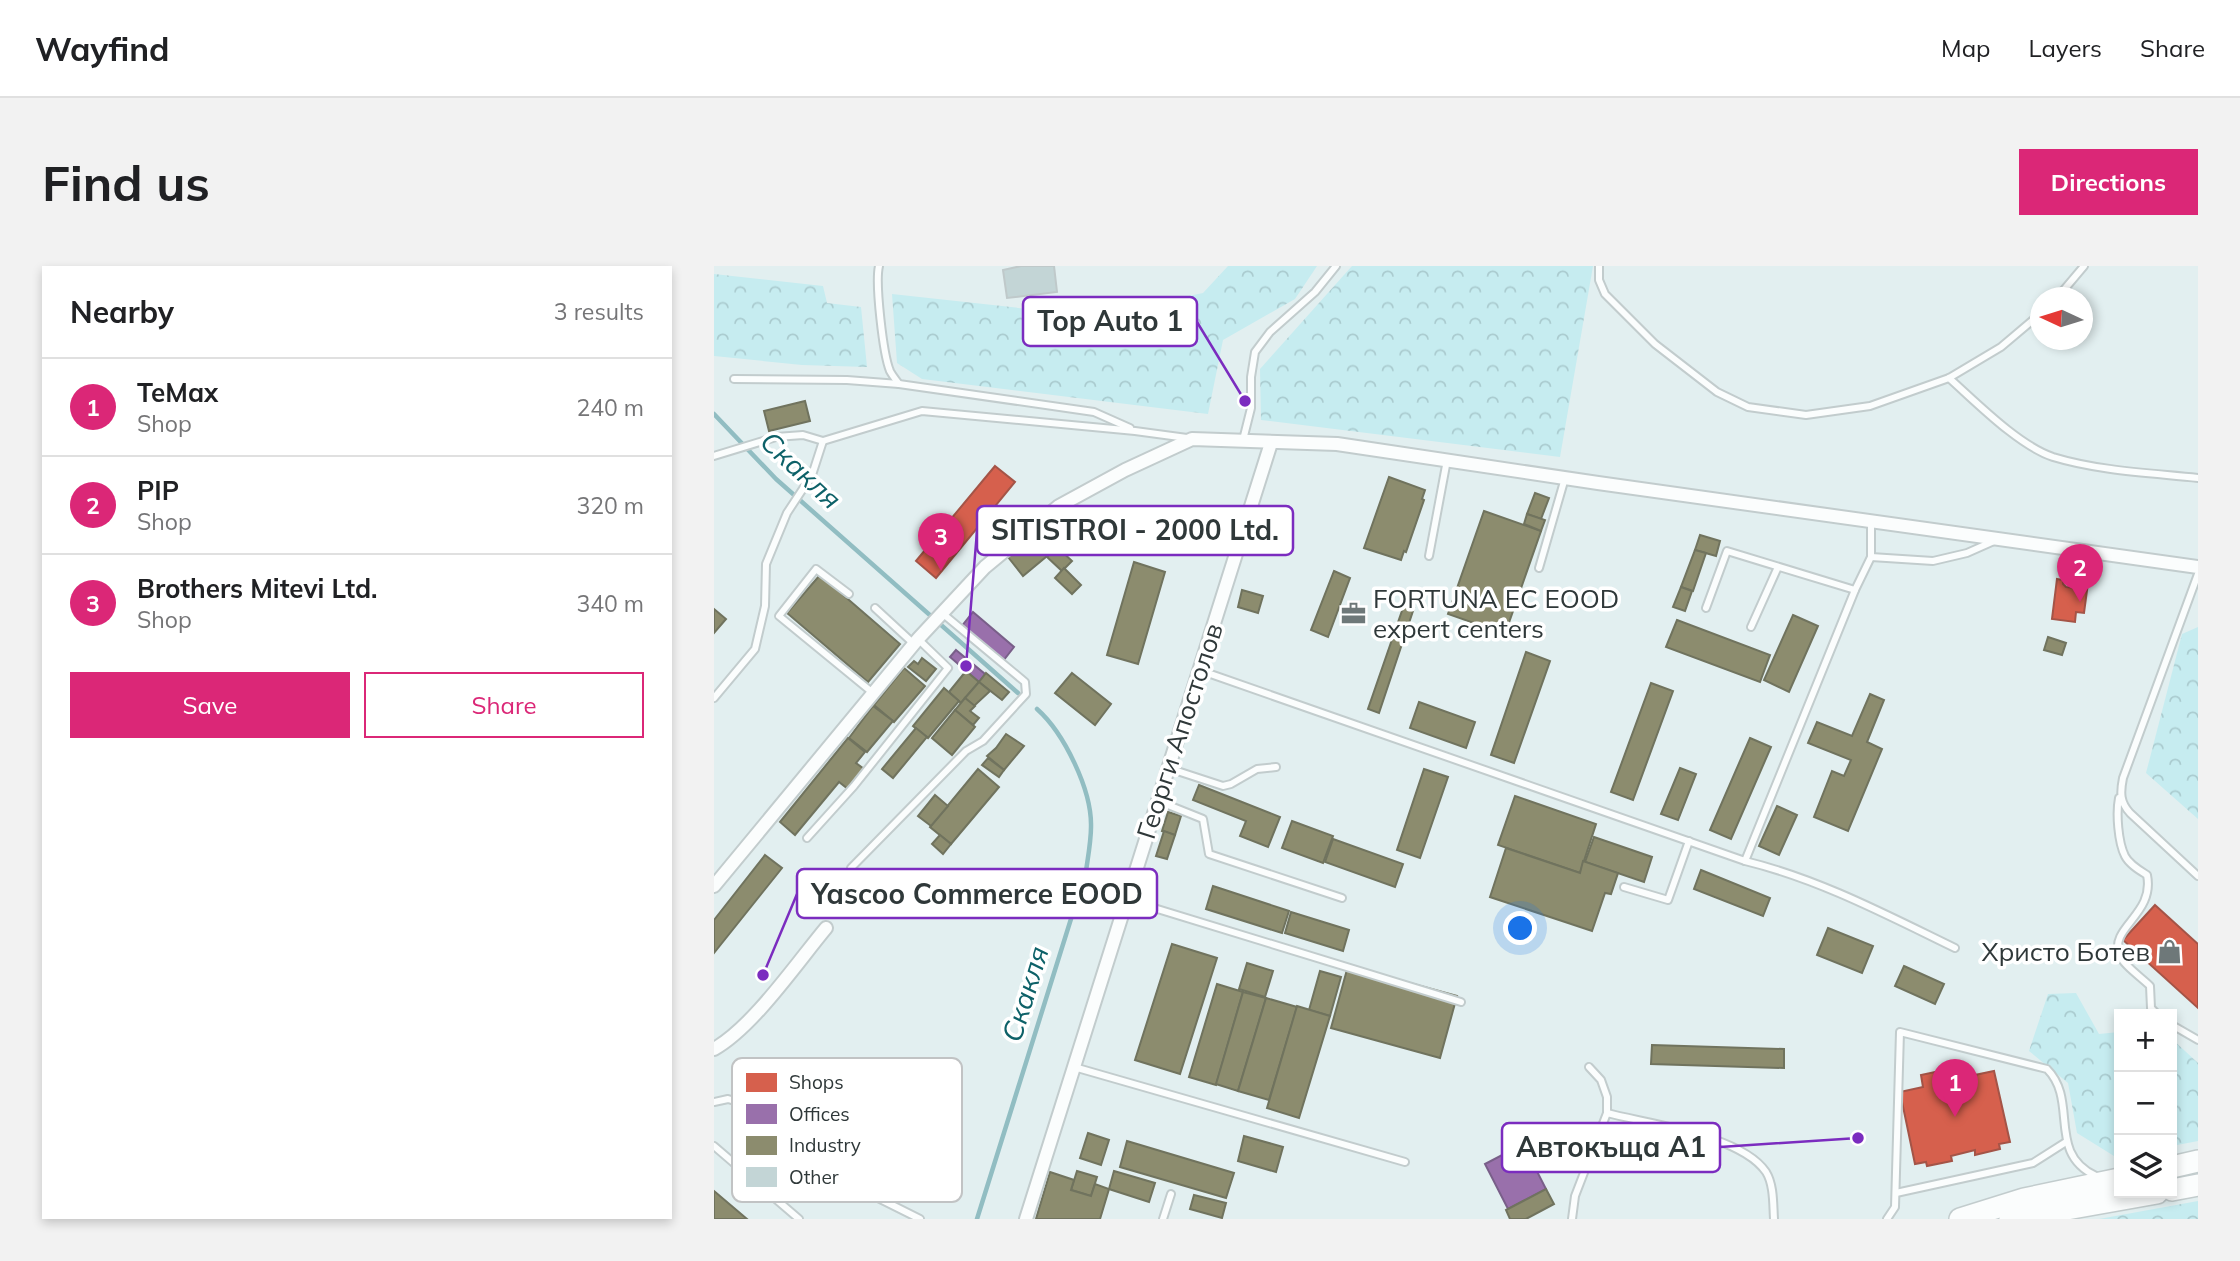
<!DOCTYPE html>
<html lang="en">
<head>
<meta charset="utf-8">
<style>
  :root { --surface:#fff; --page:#f2f2f2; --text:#202124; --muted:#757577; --line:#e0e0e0; --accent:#db2777 }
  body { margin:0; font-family:Mulish,sans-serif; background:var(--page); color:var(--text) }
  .controls { position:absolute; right:21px; bottom:21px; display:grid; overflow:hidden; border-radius:0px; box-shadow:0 4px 10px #0003 }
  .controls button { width:63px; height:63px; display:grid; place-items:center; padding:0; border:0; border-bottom:2px solid var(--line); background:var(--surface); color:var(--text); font:35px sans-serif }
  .compass { position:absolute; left:1316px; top:21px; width:63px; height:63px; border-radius:50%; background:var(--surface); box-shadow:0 4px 10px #0003; rotate:274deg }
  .you { position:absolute; left:807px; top:663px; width:24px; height:24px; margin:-18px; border:5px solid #fff; border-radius:50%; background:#1a73e8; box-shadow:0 0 0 10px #1a73e833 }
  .badge { display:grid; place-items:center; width:46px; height:46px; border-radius:50%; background:var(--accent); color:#fff; font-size:23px; font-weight:700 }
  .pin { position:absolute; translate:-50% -58px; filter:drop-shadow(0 2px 4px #0008) }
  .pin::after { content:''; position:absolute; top:37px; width:24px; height:21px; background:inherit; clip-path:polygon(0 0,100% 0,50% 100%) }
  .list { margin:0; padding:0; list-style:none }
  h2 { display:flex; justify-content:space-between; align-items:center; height:91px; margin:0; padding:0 28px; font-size:30px }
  h2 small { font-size:23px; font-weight:400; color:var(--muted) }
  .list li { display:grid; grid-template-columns:46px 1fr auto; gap:21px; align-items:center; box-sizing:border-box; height:98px; padding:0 28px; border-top:2px solid var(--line) }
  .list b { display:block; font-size:26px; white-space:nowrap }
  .list p { margin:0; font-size:23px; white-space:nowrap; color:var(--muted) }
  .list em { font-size:23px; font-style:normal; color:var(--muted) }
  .actions { display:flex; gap:14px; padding:21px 28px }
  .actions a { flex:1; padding:16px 0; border:2px solid var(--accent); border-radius:0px; text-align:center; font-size:24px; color:var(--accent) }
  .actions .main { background:var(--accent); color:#fff }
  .icon { flex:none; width:38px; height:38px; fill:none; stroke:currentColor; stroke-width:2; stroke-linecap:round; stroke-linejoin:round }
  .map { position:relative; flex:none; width:1484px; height:953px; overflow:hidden; border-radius:0px }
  header { display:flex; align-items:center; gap:42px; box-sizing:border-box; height:98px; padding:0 35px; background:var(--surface); border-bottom:2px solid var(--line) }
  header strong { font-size:33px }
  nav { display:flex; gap:38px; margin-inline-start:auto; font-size:24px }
  .intro { display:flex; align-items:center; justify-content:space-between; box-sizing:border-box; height:168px; padding:0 42px }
  h1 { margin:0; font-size:49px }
  .button { padding:18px 32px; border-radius:0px; background:var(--accent); color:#fff; font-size:24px; font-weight:700 }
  main { display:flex; gap:42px; padding:0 42px }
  aside { flex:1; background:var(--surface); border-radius:0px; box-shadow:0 4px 10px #0003 }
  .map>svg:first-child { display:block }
  .forest { fill:url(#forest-crowns) }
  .shops { fill:#d6604d; stroke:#a45447; stroke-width:2 }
  .offices { fill:#9970ab; stroke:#795f89; stroke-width:2 }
  .industry { fill:#8c8c6e; stroke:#70735e; stroke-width:2 }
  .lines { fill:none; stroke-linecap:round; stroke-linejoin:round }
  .stream { stroke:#91bdc2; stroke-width:4.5 }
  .building { fill:#c3d5d6; stroke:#bfc9ca; stroke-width:2 }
  .service-casing { stroke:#c2cccd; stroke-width:10 }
  .minor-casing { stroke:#c2cccd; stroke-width:16 }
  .primary-casing { stroke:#c2cccd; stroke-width:24 }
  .service { stroke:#fbfdfd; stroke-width:6 }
  .minor { stroke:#fbfdfd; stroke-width:12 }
  .primary { stroke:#fbfdfd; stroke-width:21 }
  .labels { text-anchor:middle; stroke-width:7; stroke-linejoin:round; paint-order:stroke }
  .poi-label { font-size:26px; fill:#2f3839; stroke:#fff; text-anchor:start }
  .street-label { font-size:26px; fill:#2f3839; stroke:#fff }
  .water-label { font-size:28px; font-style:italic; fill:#0d6168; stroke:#fff }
  .key { fill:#fff; stroke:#c1c3c4; stroke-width:2 }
  .key-label { font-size:19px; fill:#2f3839 }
  .leader { fill:none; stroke:#7b2cbf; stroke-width:2.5 }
  .callout-dot { fill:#7b2cbf; stroke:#fff; stroke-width:2.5 }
  .callout { fill:#fff; stroke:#7b2cbf; stroke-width:2.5 }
  .callout-label { font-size:28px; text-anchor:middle; font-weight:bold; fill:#2f3839 }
</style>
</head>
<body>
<header>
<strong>Wayfind</strong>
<nav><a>Map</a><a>Layers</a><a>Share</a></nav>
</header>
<div class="intro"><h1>Find us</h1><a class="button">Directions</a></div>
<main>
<aside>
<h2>Nearby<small>3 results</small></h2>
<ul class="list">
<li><span class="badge">1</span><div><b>TeMax</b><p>Shop</p></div><em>240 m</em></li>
<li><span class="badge">2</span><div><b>PIP</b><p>Shop</p></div><em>320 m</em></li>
<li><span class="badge">3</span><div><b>Brothers Mitevi Ltd.</b><p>Shop</p></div><em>340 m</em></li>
</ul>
<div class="actions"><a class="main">Save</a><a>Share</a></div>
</aside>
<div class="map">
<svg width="1484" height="953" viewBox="0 0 1484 953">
  <defs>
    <pattern id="forest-crowns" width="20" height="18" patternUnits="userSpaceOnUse" patternTransform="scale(1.75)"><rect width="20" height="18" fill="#c6ecf0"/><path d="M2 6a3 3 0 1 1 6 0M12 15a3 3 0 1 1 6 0" fill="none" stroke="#aacbcf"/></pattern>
  </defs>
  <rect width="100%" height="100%" fill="#e2eff0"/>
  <!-- forest -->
  <g class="forest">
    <polygon points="514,0 603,0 581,33 509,74 494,148 208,113 183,97 178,28 378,50 489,27"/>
    <polygon points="638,0 879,0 846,191 547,154 546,103"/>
    <polygon points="0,8 109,20 113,37 147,41 153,101 88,99 0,90"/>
    <polygon points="1484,361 1484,553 1432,507 1468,368"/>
    <polygon points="1362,727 1385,768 1405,766 1405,889 1400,890 1363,867 1354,817 1315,785 1334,728"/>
    <polygon points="1458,773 1484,797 1484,875 1458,880"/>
    <polygon points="1484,935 1484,953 1385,953"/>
  </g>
  <!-- shops -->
  <g class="shops">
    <polygon points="281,200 301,216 222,312 202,295"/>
    <polygon points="1343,313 1349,314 1349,318 1352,321 1363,322 1364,316 1374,317 1370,347 1362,346 1361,356 1338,353"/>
    <polygon points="1441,639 1484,678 1484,742 1409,674"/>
    <polygon points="1254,799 1256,810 1280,805 1296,876 1285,878 1286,883 1261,889 1261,884 1237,890 1238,895 1213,900 1212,896 1201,898 1186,826 1209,821 1207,809"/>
  </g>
  <!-- offices -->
  <g class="offices">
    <polygon points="259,346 300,381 289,395 247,361"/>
    <polygon points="242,384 271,408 265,416 236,391"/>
    <polygon points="809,878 832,923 794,943 771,898"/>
  </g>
  <!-- industry -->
  <g class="industry">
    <polygon points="91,135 96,155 55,165 50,145"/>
    <polygon points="675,211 711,224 708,233 710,234 692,286 690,285 687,294 650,282"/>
    <polygon points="821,227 835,232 827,253 813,248"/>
    <polygon points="770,245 827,265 791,368 734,348"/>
    <polygon points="813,248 831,254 827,265 810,258"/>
    <polygon points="986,269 1006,275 1002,290 981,284"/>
    <polygon points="318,272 333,290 309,310 294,291"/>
    <polygon points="343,281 358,295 348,305 333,291"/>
    <polygon points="981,284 992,287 979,325 967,321"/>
    <polygon points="420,296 451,306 424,398 393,389"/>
    <polygon points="350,302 367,319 358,328 341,312"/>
    <polygon points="620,305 636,312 614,371 597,364"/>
    <polygon points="106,309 186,378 154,416 73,347"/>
    <polygon points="967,321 978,325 971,345 959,341"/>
    <polygon points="528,324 549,330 544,347 524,341"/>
    <polygon points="690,339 700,342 665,447 654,443"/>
    <polygon points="0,343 12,353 0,367"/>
    <polygon points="1079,349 1104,360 1075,426 1050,414"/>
    <polygon points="963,354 1056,389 1046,416 952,381"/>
    <polygon points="1334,371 1352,377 1348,389 1330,384"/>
    <polygon points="812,386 836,395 800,497 777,489"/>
    <polygon points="208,392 222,403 212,415 194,401 200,395 204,398"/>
    <polygon points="190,402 211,420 180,456 160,439"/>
    <polygon points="252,405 265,416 247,437 235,426"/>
    <polygon points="272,407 295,426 288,434 265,416"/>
    <polygon points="358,407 397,438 381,459 341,427"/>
    <polygon points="265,416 276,425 260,440 251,432"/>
    <polygon points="937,417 959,425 919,534 897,526"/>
    <polygon points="230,422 245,435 214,472 199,460"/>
    <polygon points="1156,428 1170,434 1153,476 1168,483 1134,565 1100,551 1118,505 1130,510 1137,494 1094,477 1103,456 1138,470"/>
    <polygon points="251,432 261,440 256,445 265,452 259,459 241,444"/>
    <polygon points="705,436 761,456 752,482 696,462"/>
    <polygon points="159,440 179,455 153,486 135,472"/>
    <polygon points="241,444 261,461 238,489 218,472"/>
    <polygon points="202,462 213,471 179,512 168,503"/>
    <polygon points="292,468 310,480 290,504 273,490 282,482"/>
    <polygon points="134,472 151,486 142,497 150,503 134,523 125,516 81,569 66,556"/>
    <polygon points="1036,472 1057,481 1017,573 996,564"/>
    <polygon points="274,492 290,504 285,511 268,499"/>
    <polygon points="966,502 982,508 964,554 947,548"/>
    <polygon points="264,503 285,521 237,578 216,561"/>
    <polygon points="710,503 734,511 706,592 683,584"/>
    <polygon points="485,519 566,551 554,581 526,570 532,555 479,534"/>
    <polygon points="221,529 234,540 217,560 204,550"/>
    <polygon points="801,530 882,558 866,607 784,579"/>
    <polygon points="1063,540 1083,549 1065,589 1045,580"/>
    <polygon points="454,546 467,550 461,569 448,565"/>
    <polygon points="578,555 619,570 609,597 568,582"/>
    <polygon points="450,565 461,569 453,593 442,590"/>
    <polygon points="226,569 237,578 229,588 218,578"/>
    <polygon points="880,571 938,591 930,616 871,596"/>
    <polygon points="619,573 689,598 681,621 611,596"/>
    <polygon points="792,582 866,607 869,595 904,607 897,628 891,627 878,665 776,631"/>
    <polygon points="51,589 68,602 0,687 0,654"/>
    <polygon points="987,604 1056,632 1049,650 980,623"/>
    <polygon points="499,620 575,645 568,667 492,643"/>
    <polygon points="577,646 635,664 629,685 571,667"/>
    <polygon points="1114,662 1159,680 1148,707 1103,689"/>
    <polygon points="458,678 503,692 466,808 421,794"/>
    <polygon points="533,697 559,705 551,731 525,723"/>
    <polygon points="634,700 743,730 726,792 617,762"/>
    <polygon points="1190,700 1230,718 1221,738 1181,720"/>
    <polygon points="606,705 627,711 616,750 595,744"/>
    <polygon points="503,718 529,726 502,819 475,811"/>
    <polygon points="529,726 552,732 524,825 502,818"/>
    <polygon points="552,732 583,741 555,834 524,825"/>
    <polygon points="583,740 616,750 585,852 553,842"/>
    <polygon points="938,779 1070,783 1070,802 937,798"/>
    <polygon points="374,867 395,874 387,899 366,892"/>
    <polygon points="530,870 569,881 562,906 524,895"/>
    <polygon points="413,875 520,907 512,932 406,901"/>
    <polygon points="363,905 383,911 377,930 357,924"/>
    <polygon points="400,905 441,917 435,936 395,923"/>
    <polygon points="336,906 360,914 357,924 377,930 381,918 395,923 386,953 322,953"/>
    <polygon points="832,923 840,938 812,953 796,953 792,944"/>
    <polygon points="0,925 33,953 0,953"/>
    <polygon points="480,929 512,937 508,952 476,943"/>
  </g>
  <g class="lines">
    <!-- stream -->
    <g class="stream">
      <polyline points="0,148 62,213 304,427"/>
      <path d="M 263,953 L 372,605 C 374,591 377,575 377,561 C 378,524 350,467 323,443"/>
    </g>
  </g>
  <!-- building -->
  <polygon class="building" points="307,0 340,0 343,26 293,32 289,4"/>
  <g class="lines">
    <defs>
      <g id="service">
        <path d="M 165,0 C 161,17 169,88 176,105 C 178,109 182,114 185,118 L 380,146 L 416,162"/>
        <polyline points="885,0 885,14 891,28 941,78 1003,126 1034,141 1092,149 1156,140 1235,112 1287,81 1326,48"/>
        <polyline points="1343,32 1370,0"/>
        <path d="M 1235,112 C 1263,137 1304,179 1339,191 C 1385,205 1437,207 1484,212"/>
        <polyline points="20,113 133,114 185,118"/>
        <polyline points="529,174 537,142 537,111 541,86 556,66 601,26 622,0"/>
        <polyline points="0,190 62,171 89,169 109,175 208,145 421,165 473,172"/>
        <polyline points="715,290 733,194"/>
        <polyline points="1157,291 1219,295 1253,287 1280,275"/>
        <polyline points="825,302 851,212"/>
        <path d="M 1484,308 L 1409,512 C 1406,527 1406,536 1416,547 L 1484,610"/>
        <polyline points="135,328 102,303 65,350 159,427"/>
        <polyline points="161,342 200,378"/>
        <polyline points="992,342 1013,285 1141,324"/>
        <polyline points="1037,361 1064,301"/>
        <path d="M 485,404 L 1031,595 C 1105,613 1173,649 1241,682"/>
        <polyline points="0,432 41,383 51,340 52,298 73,247 98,209 109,175"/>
        <polyline points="454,502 509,520 517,518 543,503 562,501"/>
        <path d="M 1405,532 C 1402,547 1404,576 1411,590 C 1415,598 1425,604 1433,609 C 1441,648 1396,661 1405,688 C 1409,699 1427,711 1436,720 L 1437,742 L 1443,748"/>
        <polyline points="444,535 489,553 495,588 628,632"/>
        <polyline points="93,572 140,520 234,402 204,373"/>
        <polyline points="1031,595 1141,324 1157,291 1157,255"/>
        <polyline points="137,602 252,485 269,475 312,428 311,416 228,347"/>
        <polyline points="910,621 954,634 975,575"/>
        <polyline points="414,634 747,736"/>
        <polyline points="1458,759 1484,774"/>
        <polyline points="360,801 691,896"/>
        <polyline points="0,836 14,833 24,836 102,887 162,931 206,953"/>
        <path d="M 893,847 C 935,858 1027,869 1052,906 C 1060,919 1059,938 1060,953"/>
        <polyline points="0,880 85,953"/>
        <polyline points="1182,927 1319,897 1352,876"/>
        <polyline points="449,953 457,928"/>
        <polyline points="858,953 861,930 893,847 893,831 887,814 875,801"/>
        <path d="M 1173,953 L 1181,941 L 1186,766 L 1333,803 C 1365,835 1332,887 1382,910"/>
      </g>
      <g id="minor">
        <polyline points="0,620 204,373 271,301 345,240 411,204 478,173 623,178 884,217 1484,301"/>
        <path d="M 0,783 C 39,761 82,698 112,662"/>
        <polyline points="312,953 557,177"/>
      </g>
      <g id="primary">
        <polyline points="1458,901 1484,895"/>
        <polyline points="1458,924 1484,919"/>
        <polyline points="1246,953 1310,933 1405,913"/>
        <polyline points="1296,953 1443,927"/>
      </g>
    </defs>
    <!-- service casing -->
    <use href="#service" class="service-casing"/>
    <!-- minor casing -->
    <use href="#minor" class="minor-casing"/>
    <!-- primary casing -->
    <use href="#primary" class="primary-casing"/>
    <!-- service -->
    <use href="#service" class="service"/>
    <!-- minor -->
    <use href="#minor" class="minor"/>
    <!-- primary -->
    <use href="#primary" class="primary"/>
  </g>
  <!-- icons -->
  <defs>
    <symbol id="office-bare" viewBox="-9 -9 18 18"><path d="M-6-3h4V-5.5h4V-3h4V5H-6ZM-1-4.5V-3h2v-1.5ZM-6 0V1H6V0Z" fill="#6e7879" stroke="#fff" stroke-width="2.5" paint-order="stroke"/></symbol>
    <symbol id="shop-bare" viewBox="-9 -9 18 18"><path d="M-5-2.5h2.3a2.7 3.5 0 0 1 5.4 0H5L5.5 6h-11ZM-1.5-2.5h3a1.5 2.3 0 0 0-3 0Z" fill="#6e7879" stroke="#fff" stroke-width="2.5" paint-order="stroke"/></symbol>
  </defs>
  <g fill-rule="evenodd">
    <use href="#office-bare" x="622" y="330" width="35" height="35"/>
    <use href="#shop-bare" x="1438" y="668" width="35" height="35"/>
  </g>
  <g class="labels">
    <!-- poi labels -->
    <g class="poi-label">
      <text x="659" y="342">FORTUNA EC EOOD<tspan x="659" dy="30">expert centers</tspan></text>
      <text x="1436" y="695" text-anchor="end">Христо Ботев</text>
    </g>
    <!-- street labels -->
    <g class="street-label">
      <text transform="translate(466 465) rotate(-72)" y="9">Георги Апостолов</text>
    </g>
    <!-- water labels -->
    <g class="water-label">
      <text transform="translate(87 204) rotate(43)" y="10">Скакля</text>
      <text transform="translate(311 728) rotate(-73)" y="10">Скакля</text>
    </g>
  </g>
  <!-- legend -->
  <rect x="18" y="792" width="230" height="144" rx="10" class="key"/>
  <rect x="32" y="807" width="31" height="19" fill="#d6604d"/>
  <rect x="32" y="838" width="31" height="20" fill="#9970ab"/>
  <rect x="32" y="870" width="31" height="19" fill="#8c8c6e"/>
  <rect x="32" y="901" width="31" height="20" fill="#c3d5d6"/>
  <g class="key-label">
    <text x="75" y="823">Shops</text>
    <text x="75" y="855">Offices</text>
    <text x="75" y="886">Industry</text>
    <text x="75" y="918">Other</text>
  </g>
  <!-- callouts -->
  <path class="leader" d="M531 135L483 56M252 400L263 265M49 709L83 628M1144 872L1006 881"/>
  <g class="callout-dot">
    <circle cx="531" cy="135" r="7"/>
    <circle cx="252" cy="400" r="7"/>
    <circle cx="49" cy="709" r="7"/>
    <circle cx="1144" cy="872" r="7"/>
  </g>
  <g class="callout">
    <rect x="309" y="31" width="174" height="49" rx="7"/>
    <rect x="263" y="240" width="316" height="49" rx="7"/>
    <rect x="83" y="603" width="360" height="49" rx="7"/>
    <rect x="788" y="857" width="218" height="49" rx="7"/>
  </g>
  <g class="callout-label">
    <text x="396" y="65">Top Auto 1</text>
    <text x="421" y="274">SITISTROI - 2000 Ltd.</text>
    <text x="263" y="638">Yascoo Commerce EOOD</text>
    <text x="897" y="891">Автокъща А1</text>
  </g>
</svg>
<div class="controls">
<button>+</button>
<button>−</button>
<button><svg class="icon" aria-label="layers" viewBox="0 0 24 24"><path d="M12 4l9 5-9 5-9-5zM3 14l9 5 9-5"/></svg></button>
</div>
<svg class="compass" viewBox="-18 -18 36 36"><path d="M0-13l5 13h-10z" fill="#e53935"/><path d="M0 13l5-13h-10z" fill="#757577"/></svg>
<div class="you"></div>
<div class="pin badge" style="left:1241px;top:851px">1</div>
<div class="pin badge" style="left:1366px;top:336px">2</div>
<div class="pin badge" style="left:227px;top:305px">3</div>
</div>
</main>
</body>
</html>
